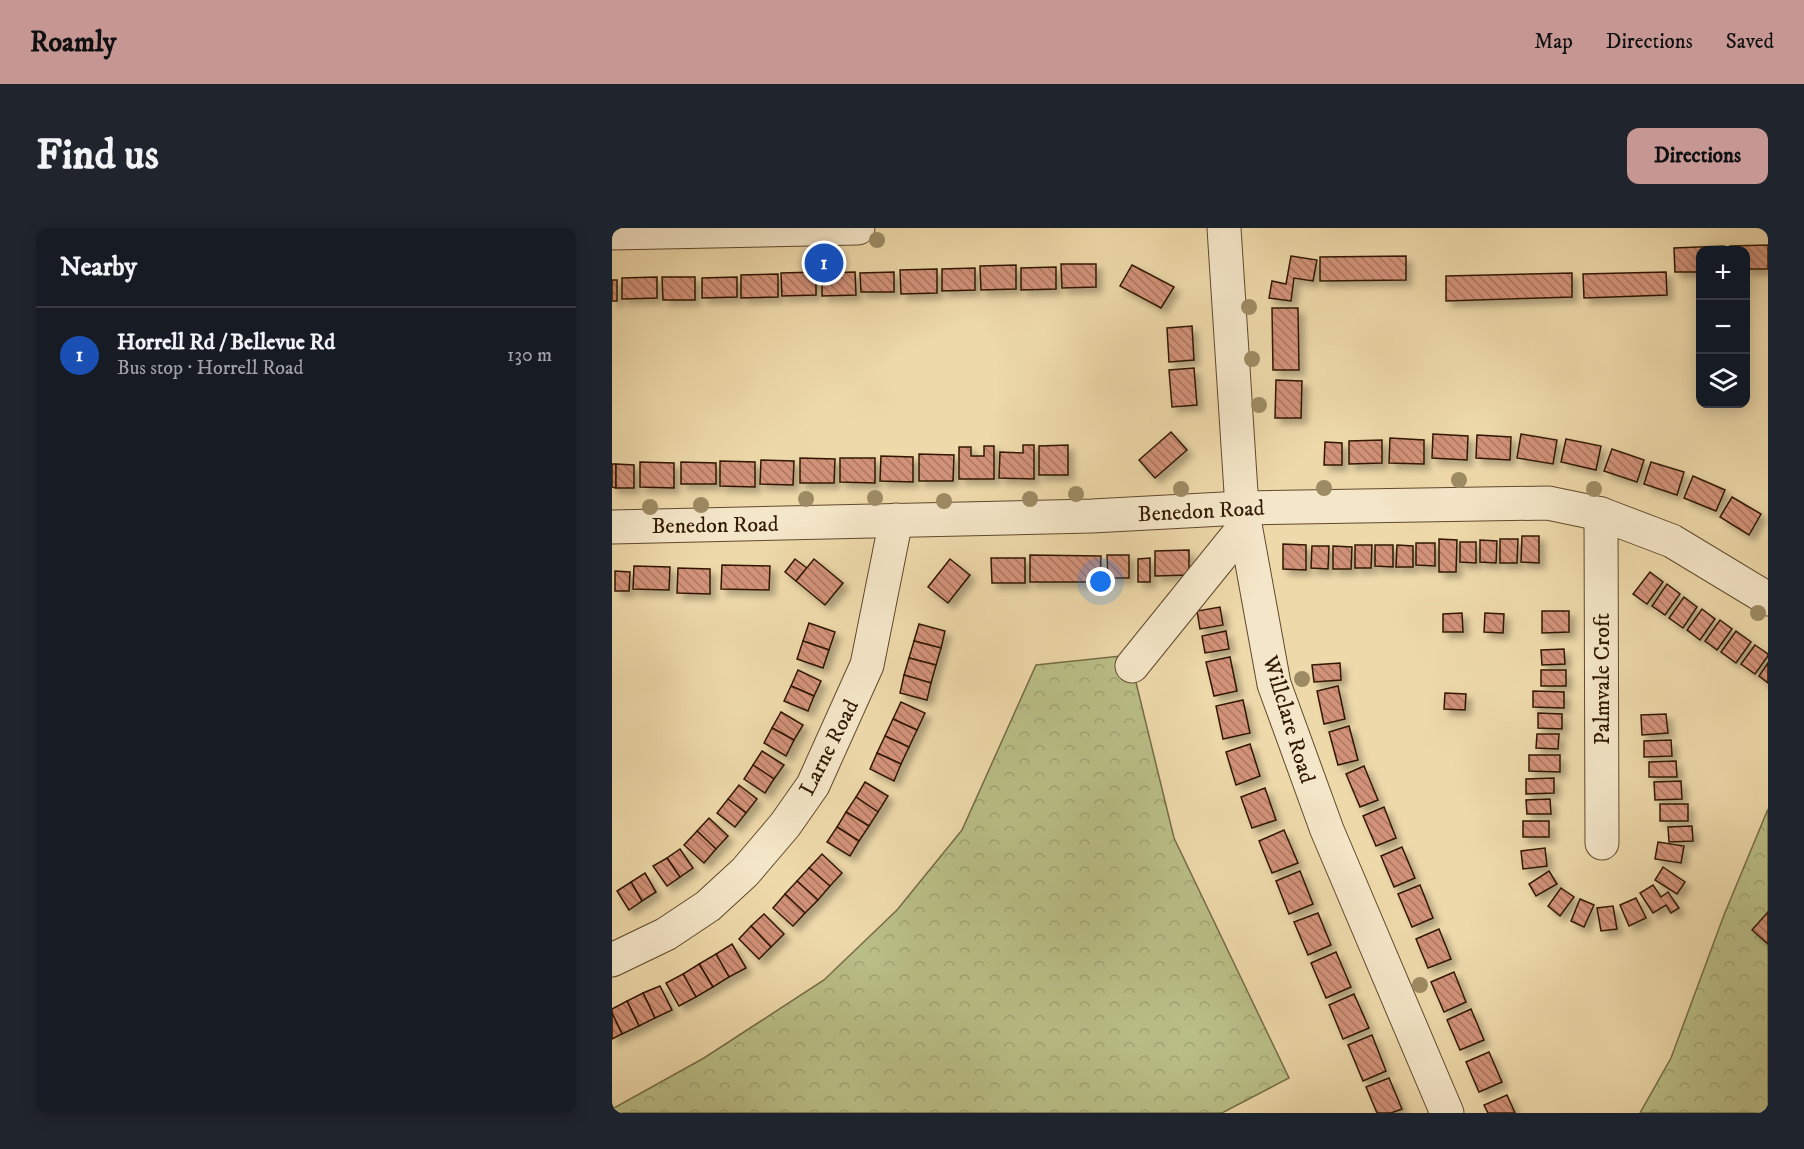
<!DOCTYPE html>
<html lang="en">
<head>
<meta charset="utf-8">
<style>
  :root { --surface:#171b24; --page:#20242c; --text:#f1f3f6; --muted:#9ea1a6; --line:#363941; --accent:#c59692 }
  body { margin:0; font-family:"IM FELL DW Pica",serif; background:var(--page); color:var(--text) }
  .controls { position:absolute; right:18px; top:18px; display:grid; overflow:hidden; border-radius:12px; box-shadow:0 3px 15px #0003 }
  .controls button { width:54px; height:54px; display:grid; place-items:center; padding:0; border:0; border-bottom:2px solid var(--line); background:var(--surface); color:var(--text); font:30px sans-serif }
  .you { position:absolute; left:489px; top:354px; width:21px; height:21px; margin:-15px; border:4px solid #fff; border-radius:50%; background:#1a73e8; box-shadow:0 0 0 9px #1a73e833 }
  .badge { display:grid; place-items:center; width:39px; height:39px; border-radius:50%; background:var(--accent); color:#fff; font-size:20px; font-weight:700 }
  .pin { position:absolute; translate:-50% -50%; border:3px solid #fff; box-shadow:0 2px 6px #0006 }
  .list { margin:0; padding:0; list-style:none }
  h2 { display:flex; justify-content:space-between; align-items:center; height:78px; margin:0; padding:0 24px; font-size:26px }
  h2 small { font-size:20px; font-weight:400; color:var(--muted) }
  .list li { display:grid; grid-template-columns:39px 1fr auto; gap:18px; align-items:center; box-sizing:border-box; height:96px; padding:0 24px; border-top:2px solid var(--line) }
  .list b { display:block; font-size:22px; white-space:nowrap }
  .list p { margin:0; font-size:20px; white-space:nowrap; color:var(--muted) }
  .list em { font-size:20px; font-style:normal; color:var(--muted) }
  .icon { flex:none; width:33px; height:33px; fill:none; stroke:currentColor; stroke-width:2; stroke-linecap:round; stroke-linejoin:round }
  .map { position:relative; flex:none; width:1156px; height:885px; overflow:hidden; border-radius:12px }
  header { display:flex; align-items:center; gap:36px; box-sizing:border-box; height:84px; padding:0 30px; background:var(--accent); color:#111 }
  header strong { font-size:28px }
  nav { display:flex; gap:33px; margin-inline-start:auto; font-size:21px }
  .intro { display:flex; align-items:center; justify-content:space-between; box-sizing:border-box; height:144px; padding:0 36px }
  h1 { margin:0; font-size:42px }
  .button { padding:15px 27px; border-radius:12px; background:var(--accent); color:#111; font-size:21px; font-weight:700 }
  main { display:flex; gap:36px; padding:0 36px }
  aside { flex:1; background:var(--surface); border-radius:12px; box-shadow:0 3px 15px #0003 }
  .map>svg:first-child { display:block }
  .forest { fill:url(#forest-crowns); stroke:#766c44; stroke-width:1.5 }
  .building { fill:url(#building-back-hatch); stroke:#311902; stroke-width:1.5; filter:url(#shadow) }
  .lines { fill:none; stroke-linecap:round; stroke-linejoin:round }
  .minor-casing { stroke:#60492c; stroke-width:35 }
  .minor { stroke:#f4e6c8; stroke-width:33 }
  .tree { fill:#9d8b64 }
  .labels { text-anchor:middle; stroke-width:5; stroke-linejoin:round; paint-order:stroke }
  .street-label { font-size:22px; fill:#311902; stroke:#f4e6c8 }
</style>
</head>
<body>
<header>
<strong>Roamly</strong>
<nav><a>Map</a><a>Directions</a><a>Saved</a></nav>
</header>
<div class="intro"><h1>Find us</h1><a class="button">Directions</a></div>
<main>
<aside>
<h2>Nearby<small></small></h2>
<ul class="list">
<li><span class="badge" style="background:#1a4fb4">1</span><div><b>Horrell Rd / Bellevue Rd</b><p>Bus stop · Horrell Road</p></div><em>130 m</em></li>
</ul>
</aside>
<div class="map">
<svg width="1156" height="885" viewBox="0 0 1156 885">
  <defs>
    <pattern id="forest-crowns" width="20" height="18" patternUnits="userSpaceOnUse" patternTransform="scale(1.5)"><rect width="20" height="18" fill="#babf87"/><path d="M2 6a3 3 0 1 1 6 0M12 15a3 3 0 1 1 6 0" fill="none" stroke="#a0a473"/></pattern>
    <pattern id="building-back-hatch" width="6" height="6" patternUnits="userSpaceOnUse" patternTransform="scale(1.5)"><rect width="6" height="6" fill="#d29279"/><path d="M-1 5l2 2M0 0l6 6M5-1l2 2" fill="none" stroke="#ab7661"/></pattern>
    <filter id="shadow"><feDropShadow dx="5.5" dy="5.5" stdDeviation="3" flood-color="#0004"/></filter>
  </defs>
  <rect width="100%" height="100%" fill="#eed9aa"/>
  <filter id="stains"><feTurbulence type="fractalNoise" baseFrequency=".00333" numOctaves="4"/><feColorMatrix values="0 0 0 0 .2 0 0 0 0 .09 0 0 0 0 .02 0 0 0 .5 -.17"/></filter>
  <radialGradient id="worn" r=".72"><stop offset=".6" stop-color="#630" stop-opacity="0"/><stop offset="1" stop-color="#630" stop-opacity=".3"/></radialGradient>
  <!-- forest -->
  <g class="forest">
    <polygon points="509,428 520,438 562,610 677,850 610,885 0,885 0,881 92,830 212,752 285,682 350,602 424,437"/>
    <polygon points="1156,581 1156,885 1028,885 1059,830 1112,687"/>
  </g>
  <!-- building -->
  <g class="building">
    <polygon points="1156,17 1156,41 1134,41 1134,22 1118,22 1118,18"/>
    <polygon points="1112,18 1112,22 1088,22 1088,44 1063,44 1062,20"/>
    <polygon points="679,28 705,32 701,53 682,50 679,73 657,70 660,53 674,56"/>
    <polygon points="794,28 794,52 708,53 708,29"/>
    <polygon points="449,36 484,36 484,59 450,60"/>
    <polygon points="404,37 404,61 369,62 368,38"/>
    <polygon points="520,37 562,59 549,80 508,58"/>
    <polygon points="444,39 444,61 409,62 409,40"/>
    <polygon points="363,40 363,62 330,63 330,41"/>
    <polygon points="325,41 325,65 289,66 288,42"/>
    <polygon points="204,44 204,67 170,68 169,45"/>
    <polygon points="243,44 244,67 210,68 210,45"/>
    <polygon points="282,44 282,64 249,64 248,45"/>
    <polygon points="1054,44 1055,67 972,70 971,46"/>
    <polygon points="960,45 960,69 834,73 834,48"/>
    <polygon points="166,46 166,69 129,70 129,47"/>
    <polygon points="45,49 45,70 10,71 10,50"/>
    <polygon points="50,49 83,49 83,72 51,72"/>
    <polygon points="125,49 125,69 90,70 90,50"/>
    <rect x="0" y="52" width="5" height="21"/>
    <polygon points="660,80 686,80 687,142 661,142"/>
    <polygon points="580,98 582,132 557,134 555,100"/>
    <polygon points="582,140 585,177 560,179 557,142"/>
    <polygon points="664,152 690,153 689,190 663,190"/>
    <polygon points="559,204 575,222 543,250 527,232"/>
    <polygon points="821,206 856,208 855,232 820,230"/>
    <polygon points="909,206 945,212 941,236 905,230"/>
    <polygon points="865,207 899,209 898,232 864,230"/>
    <polygon points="778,210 812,212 812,236 777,235"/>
    <polygon points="954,211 989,218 984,242 949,234"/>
    <polygon points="770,212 770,235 737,236 737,213"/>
    <polygon points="713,214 730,215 730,237 712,237"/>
    <polygon points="411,217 422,217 422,251 387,250 388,224 411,225"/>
    <polygon points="456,217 456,247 427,247 427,218"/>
    <polygon points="372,218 382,218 382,251 347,251 347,219 359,219 359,228 372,228"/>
    <polygon points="1000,221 1032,232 1025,254 992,243"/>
    <polygon points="307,226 342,227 341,253 307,253"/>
    <polygon points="269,228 301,229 301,254 268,253"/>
    <polygon points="188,230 223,231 222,255 188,255"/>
    <polygon points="228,230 263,230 263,255 228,254"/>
    <polygon points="149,232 182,233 181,257 148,256"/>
    <polygon points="108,233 143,234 143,259 108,258"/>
    <polygon points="28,234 62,235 62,260 28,259"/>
    <polygon points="69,234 104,235 104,256 69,256"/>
    <polygon points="1039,234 1072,244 1065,267 1032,256"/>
    <polygon points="0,236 4,236 4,260 0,259"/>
    <polygon points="4,236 22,237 22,260 4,260"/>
    <polygon points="1081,248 1113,262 1104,283 1072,270"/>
    <polygon points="1120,269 1149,286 1137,307 1108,289"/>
    <polygon points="910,308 927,308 927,335 909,334"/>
    <polygon points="827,311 845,312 844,344 827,344"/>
    <polygon points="888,311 906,311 905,335 888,335"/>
    <polygon points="868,312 885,313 884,335 868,334"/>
    <polygon points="848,314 864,314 864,335 848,334"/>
    <polygon points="804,315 823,315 823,338 804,337"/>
    <polygon points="671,316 694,317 694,342 671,341"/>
    <polygon points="743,317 760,317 759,340 743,340"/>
    <polygon points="763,317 781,317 781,339 763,338"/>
    <polygon points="785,317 801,318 801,339 784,339"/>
    <polygon points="700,318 717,318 716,341 699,340"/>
    <polygon points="721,318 740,319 739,341 721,341"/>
    <polygon points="577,322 577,347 543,348 543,323"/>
    <polygon points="418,327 489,328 488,354 418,354"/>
    <polygon points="495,327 517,327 517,350 496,350"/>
    <polygon points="379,330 413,330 413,355 380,355"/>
    <polygon points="538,330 538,354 526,354 526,331"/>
    <polygon points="183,331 195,340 184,353 173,344"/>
    <polygon points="202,331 231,355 213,377 184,353"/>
    <polygon points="338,331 358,347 336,375 316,359"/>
    <polygon points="110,337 158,338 157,362 109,361"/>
    <polygon points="22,338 58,339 57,362 21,361"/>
    <polygon points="66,340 98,341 98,366 65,365"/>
    <polygon points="3,343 18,344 17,363 3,363"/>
    <polygon points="1038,344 1051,354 1035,376 1021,366"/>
    <polygon points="1055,356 1068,366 1053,387 1040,378"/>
    <polygon points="1072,369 1085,379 1071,400 1057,390"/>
    <polygon points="608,379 611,397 588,401 585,383"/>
    <polygon points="1090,381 1103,391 1088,412 1075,402"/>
    <polygon points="930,383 957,383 957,404 930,405"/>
    <polygon points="850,385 851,404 831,404 831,386"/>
    <polygon points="873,385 892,386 891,405 872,404"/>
    <polygon points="1108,392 1120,401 1105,422 1093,413"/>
    <polygon points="197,395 223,404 217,422 191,413"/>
    <polygon points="307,396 333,403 329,420 302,413"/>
    <polygon points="614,403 617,421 593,425 590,408"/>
    <polygon points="1124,403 1139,414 1124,435 1109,424"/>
    <polygon points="191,413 217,422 211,440 185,431"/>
    <polygon points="302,413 329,420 324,437 297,430"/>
    <polygon points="1143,417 1156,426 1156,428 1143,446 1129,436"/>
    <polygon points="952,421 953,436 930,437 929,422"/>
    <polygon points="618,429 625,463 602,468 594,434"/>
    <polygon points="297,430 324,437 319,455 292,447"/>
    <polygon points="728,435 729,452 702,454 700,437"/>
    <polygon points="1156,435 1156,455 1147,448"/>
    <polygon points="186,442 209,453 202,468 179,458"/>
    <rect x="929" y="442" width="25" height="16"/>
    <polygon points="292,447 319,455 315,472 288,465"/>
    <polygon points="179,458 202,468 196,483 172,473"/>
    <polygon points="726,458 733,491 712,496 705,463"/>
    <polygon points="921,463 952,464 952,480 921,479"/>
    <polygon points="833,465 854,466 853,482 832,481"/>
    <polygon points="631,472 638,505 611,511 604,478"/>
    <polygon points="289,474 313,485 305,502 281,491"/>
    <polygon points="169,484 191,497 182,512 160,500"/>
    <polygon points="926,485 950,486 950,501 926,500"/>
    <polygon points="1054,486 1056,505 1030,507 1029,487"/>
    <polygon points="281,491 305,502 297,519 273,508"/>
    <polygon points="737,498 746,532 726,537 717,504"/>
    <polygon points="160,500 182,512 174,528 152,515"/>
    <polygon points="925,506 947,506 946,521 924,520"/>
    <polygon points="273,508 297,519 289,536 265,525"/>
    <polygon points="1059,512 1060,528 1032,529 1032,513"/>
    <polygon points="638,516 648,548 624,557 614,524"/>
    <polygon points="150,523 172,537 162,551 141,537"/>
    <polygon points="265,525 289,536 282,553 258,541"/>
    <polygon points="917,527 948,527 948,544 917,543"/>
    <polygon points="1064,533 1065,549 1037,549 1037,534"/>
    <polygon points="141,537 162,551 153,565 132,551"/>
    <polygon points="752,538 766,572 748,579 734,546"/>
    <polygon points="942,550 942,565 914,566 914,551"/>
    <polygon points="1069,553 1070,571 1043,572 1042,554"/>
    <polygon points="253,554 276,568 266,584 244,569"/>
    <polygon points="127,557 145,571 134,585 116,571"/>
    <polygon points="653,560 664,592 640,600 629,569"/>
    <polygon points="244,569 266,584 257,598 234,584"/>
    <polygon points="116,571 134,585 123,599 105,585"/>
    <polygon points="938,571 939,586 915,586 914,572"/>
    <rect x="1048" y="576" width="28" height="17"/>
    <polygon points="772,579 784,610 764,618 751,588"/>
    <polygon points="234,584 257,598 247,613 225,599"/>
    <polygon points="97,590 116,608 104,621 85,603"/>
    <rect x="911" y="593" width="26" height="16"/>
    <polygon points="1080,598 1081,613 1057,614 1056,599"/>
    <polygon points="225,599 247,613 238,628 215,614"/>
    <polygon points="672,602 686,635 660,645 647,613"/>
    <polygon points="85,603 104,621 92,635 72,617"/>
    <polygon points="1046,614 1072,618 1069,635 1043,631"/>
    <polygon points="790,619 803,650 782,659 769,628"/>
    <polygon points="933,620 935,638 911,641 909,623"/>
    <polygon points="68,621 81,640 68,649 55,630"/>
    <polygon points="210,626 230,645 218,658 197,640"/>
    <polygon points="55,630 68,649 55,658 41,638"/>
    <polygon points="1051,639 1073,654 1065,666 1043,652"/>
    <polygon points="197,640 218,658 206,672 185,653"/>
    <polygon points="688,643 701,676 677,686 664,653"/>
    <polygon points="937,643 945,656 924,668 917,656"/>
    <polygon points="33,645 44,664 30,673 19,654"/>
    <polygon points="185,653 206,672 193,685 173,666"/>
    <polygon points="19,654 30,673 17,682 5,663"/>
    <polygon points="808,657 821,690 800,699 786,666"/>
    <polygon points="1041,657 1049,669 1056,664 1067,680 1059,685 1054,677 1041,685 1028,665"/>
    <polygon points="949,660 962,669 948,688 936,678"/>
    <polygon points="173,666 193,685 181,698 161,680"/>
    <polygon points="1024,670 1034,690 1017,698 1008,677"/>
    <polygon points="968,671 982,677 972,699 959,693"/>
    <polygon points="1001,678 1005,701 989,703 985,680"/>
    <polygon points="1156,684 1156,716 1140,702"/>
    <polygon points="706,685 719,717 696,727 682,694"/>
    <polygon points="152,686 172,706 159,719 139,698"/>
    <polygon points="139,698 159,719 147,731 127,711"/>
    <polygon points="827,701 839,731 816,740 804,711"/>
    <polygon points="120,716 134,740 117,749 104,726"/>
    <polygon points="724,724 739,759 714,770 699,735"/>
    <polygon points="104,726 117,749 101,759 87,736"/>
    <polygon points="87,736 101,759 84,769 71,746"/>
    <polygon points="842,744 854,774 832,784 819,754"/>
    <polygon points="71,746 84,769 67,778 54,755"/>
    <polygon points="48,758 60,782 43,790 31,765"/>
    <polygon points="31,765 43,790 27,798 15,773"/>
    <polygon points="742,766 757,800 731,811 717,777"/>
    <polygon points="15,773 27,798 10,806 0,785 0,781"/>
    <polygon points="859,781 872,812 848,822 835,792"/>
    <polygon points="0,785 10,806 0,811"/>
    <polygon points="760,807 774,843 751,853 736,817"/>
    <polygon points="877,824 890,854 867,864 854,834"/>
    <polygon points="777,850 790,881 779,885 765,885 754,859"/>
    <polygon points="895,867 903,885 876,885 872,877"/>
  </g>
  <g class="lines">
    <defs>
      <g id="minor">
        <polyline points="612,0 630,280 662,456 715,602 835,885"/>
        <polyline points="0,5 246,0"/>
        <polyline points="989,286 990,615"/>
        <polyline points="0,299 480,288 630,280 936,275 989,286 1060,313 1156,371"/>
        <polyline points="520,438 633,298"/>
        <polyline points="0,732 54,706 96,678 133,644 173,597 201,557 255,437 284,292"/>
      </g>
    </defs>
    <!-- minor casing -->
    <use href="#minor" class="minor-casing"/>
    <!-- minor -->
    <use href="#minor" class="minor"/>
  </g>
  <!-- trees -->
  <g class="tree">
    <circle cx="265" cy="12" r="8"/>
    <circle cx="637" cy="79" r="8"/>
    <circle cx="640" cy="131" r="8"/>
    <circle cx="647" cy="177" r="8"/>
    <circle cx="847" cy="252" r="8"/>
    <circle cx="712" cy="260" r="8"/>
    <circle cx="569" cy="261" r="8"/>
    <circle cx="982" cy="261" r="8"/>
    <circle cx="464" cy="266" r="8"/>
    <circle cx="263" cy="270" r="8"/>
    <circle cx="194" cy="271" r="8"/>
    <circle cx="418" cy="271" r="8"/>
    <circle cx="332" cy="273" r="8"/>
    <circle cx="89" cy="277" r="8"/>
    <circle cx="38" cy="279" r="8"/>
    <circle cx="1146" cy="385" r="8"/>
    <circle cx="690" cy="451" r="8"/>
    <circle cx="808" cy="757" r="8"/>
  </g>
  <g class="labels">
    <!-- street labels -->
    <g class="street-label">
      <text transform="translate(589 282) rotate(-3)" y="8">Benedon Road</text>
      <text transform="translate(103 296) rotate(-1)" y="8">Benedon Road</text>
      <text transform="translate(989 451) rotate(-90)" y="8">Palmvale Croft</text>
      <text transform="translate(678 491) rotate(73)" y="8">Willclare Road</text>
      <text transform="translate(216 519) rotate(-63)" y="8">Larne Road</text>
    </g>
  </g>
  <rect width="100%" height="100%" filter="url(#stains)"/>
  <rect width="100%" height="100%" fill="url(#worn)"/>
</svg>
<div class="controls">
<button>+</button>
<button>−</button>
<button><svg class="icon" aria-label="layers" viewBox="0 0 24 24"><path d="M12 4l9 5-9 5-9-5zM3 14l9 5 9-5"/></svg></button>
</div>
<div class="you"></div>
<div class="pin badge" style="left:212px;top:35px;background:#1a4fb4">1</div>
</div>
</main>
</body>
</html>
